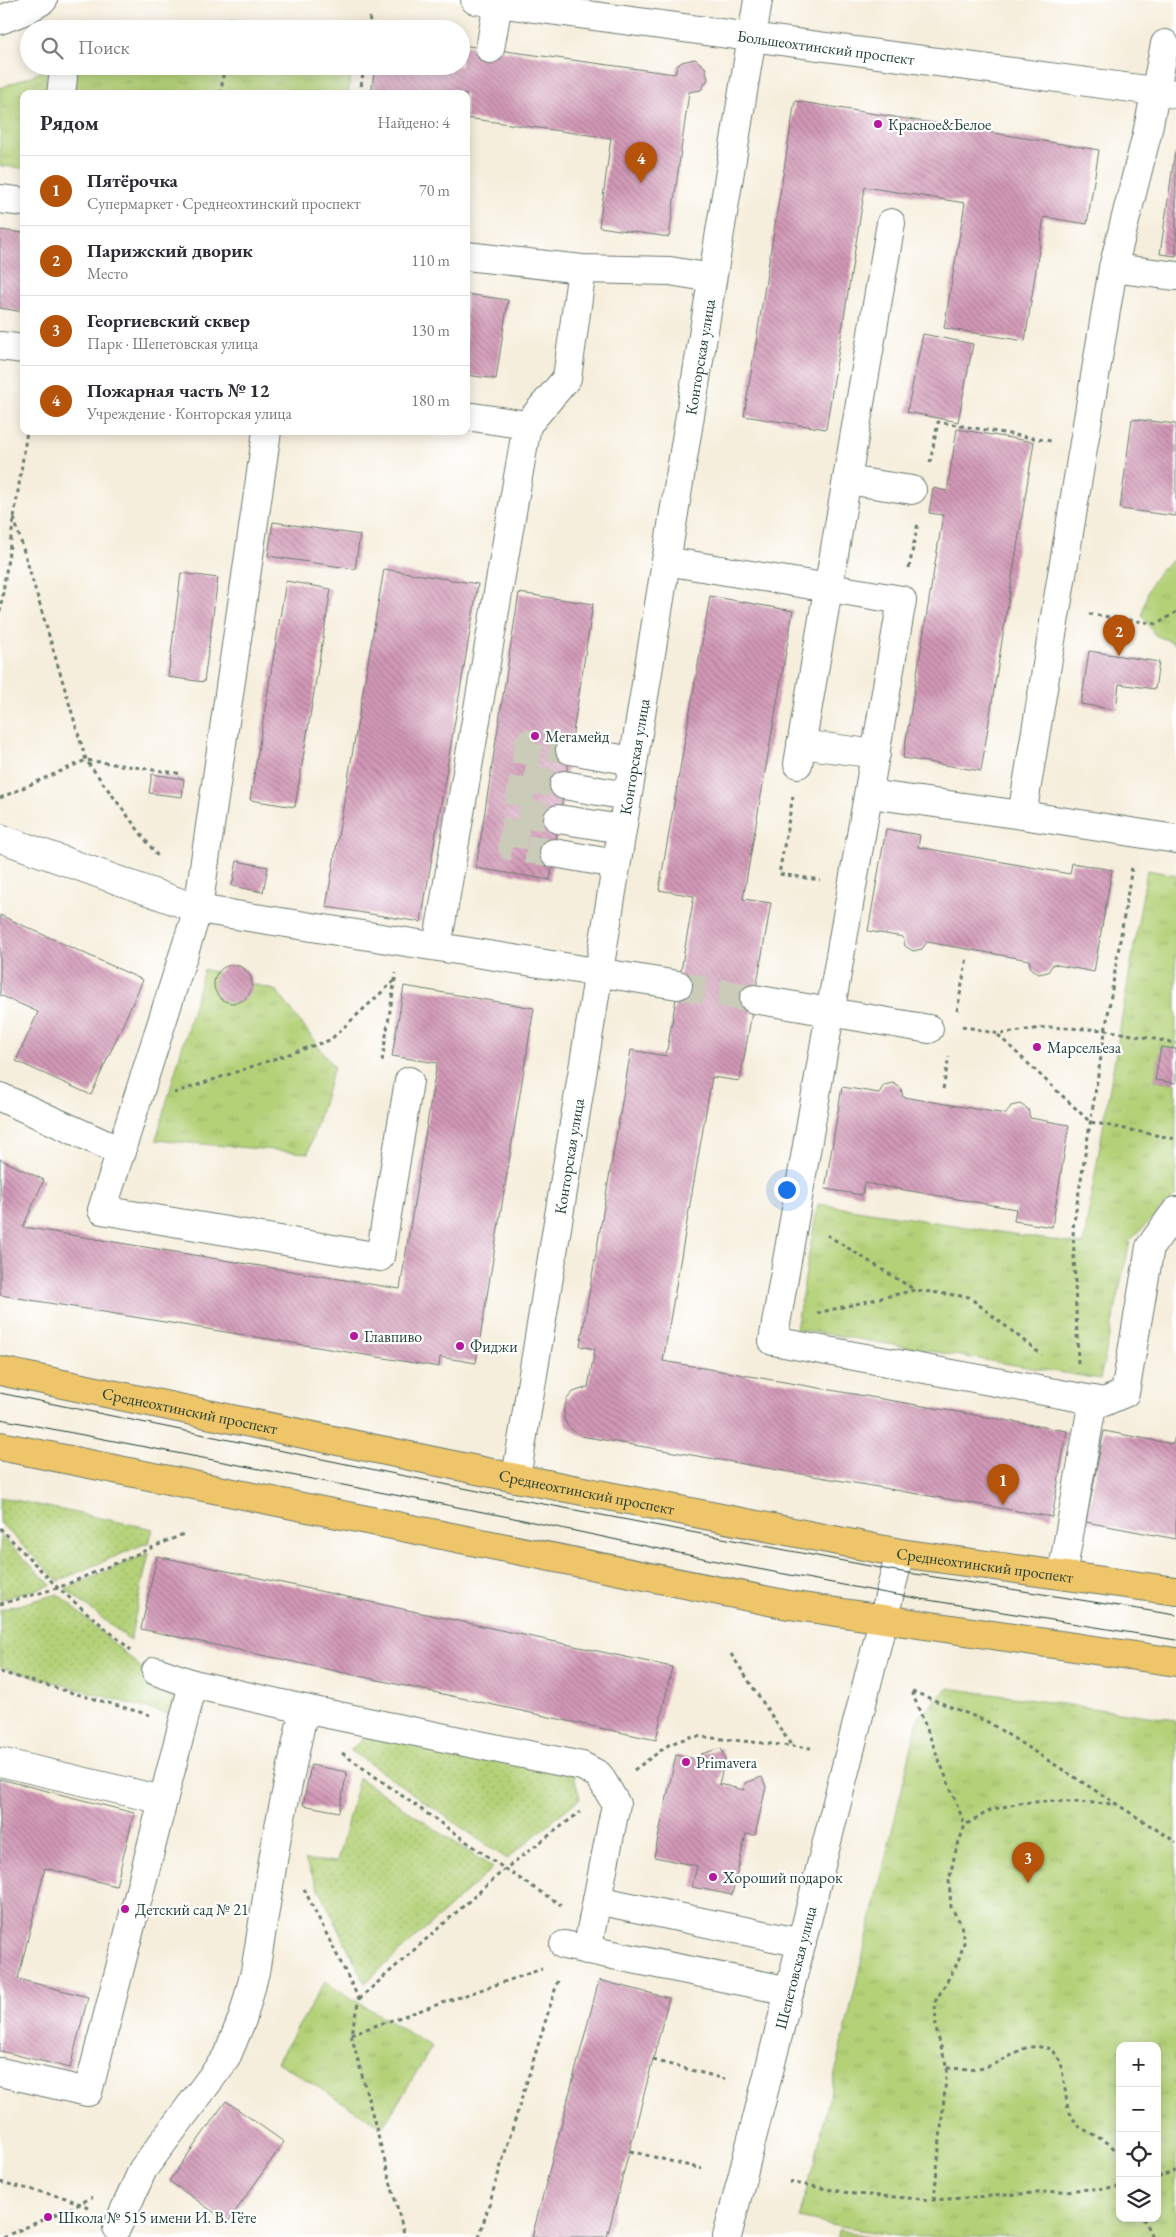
<!DOCTYPE html>
<html lang="ru">
<head>
<meta charset="utf-8">
<style>
  :root { --surface:#fff; --page:#f2f2f3; --text:#2b2b33; --muted:#7c7c81; --line:#e1e1e2; --accent:#b45309 }
  body { margin:0; font-family:"EB Garamond",serif; background:var(--page); color:var(--text) }
  .controls { position:absolute; right:15px; bottom:15px; display:grid; overflow:hidden; border-radius:10px; box-shadow:0 2px 12px #0003 }
  .controls button { width:45px; height:45px; display:grid; place-items:center; padding:0; border:0; border-bottom:1px solid var(--line); background:var(--surface); color:var(--text); font:25px sans-serif }
  .you { position:absolute; left:786px; top:1189px; width:18px; height:18px; margin:-12px; border:4px solid #fff; border-radius:50%; background:#1a73e8; box-shadow:0 0 0 8px #1a73e833 }
  .badge { display:grid; place-items:center; width:32px; height:32px; border-radius:50%; background:var(--accent); color:#fff; font-size:16px; font-weight:700 }
  .pin { position:absolute; translate:-50% -41px; filter:drop-shadow(0 1px 2px #0008) }
  .pin::after { content:''; position:absolute; top:26px; width:18px; height:15px; background:inherit; clip-path:polygon(0 0,100% 0,50% 100%) }
  .list { margin:0; padding:0; list-style:none }
  h2 { display:flex; justify-content:space-between; align-items:center; height:65px; margin:0; padding:0 20px; font-size:21px }
  h2 small { font-size:16px; font-weight:400; color:var(--muted) }
  .list li { display:grid; grid-template-columns:32px 1fr auto; gap:15px; align-items:center; box-sizing:border-box; height:70px; padding:0 20px; border-top:1px solid var(--line) }
  .list b { display:block; font-size:19px; white-space:nowrap }
  .list p { margin:0; font-size:16px; white-space:nowrap; color:var(--muted) }
  .list em { font-size:16px; font-style:normal; color:var(--muted) }
  .icon { flex:none; width:28px; height:28px; fill:none; stroke:currentColor; stroke-width:2; stroke-linecap:round; stroke-linejoin:round }
  .map { position:relative; flex:none; width:1176px; height:2237px; overflow:hidden }
  .search { position:absolute; background:var(--surface); box-shadow:0 2px 12px #0003; left:20px; top:20px; width:450px; height:55px; display:flex; align-items:center; gap:12px; box-sizing:border-box; padding:0 18px; border-radius:28px; color:var(--muted); font-size:19px }
  .panel { position:absolute; background:var(--surface); box-shadow:0 2px 12px #0003; left:20px; top:90px; width:450px; height:345px; border-radius:10px }
  .map>svg:first-child { display:block }
  .grass { fill:url(#grass-dots); stroke:#6a8756 }
  .park { fill:url(#park-tufts); stroke:#6a8756; fill-rule:evenodd }
  .garden { fill:#b4d178; stroke:#6a8756 }
  .building { fill:url(#building-back-hatch) }
  .lines { fill:none; stroke-linecap:round; stroke-linejoin:round }
  .minor-tunnel { stroke:#cbcbba; stroke-width:28; stroke-dasharray:28 14; stroke-linecap:butt }
  .minor-casing { stroke:#6a7b6f; stroke-width:30 }
  .major-casing { stroke:#6a7b6f; stroke-width:30 }
  .path { stroke:#6a7b6f; stroke-width:3; stroke-dasharray:4 4; stroke-linecap:butt }
  .minor { stroke:#fff; stroke-width:28 }
  .major { stroke:#eec569; stroke-width:28 }
  .tram { stroke:#1f3d34; stroke-width:1 }
  .poi-dot { fill:#b5179e; stroke:#fff; stroke-width:2 }
  .labels { text-anchor:middle; stroke-width:4.5; stroke-linejoin:round; paint-order:stroke }
  .street-label { font-size:16px; fill:#1f3d34; stroke:#fff }
  .poi-label { font-size:16px; fill:#1f3d34; stroke:#fff; text-anchor:start }
</style>
</head>
<body>
<div class="map">
<svg width="1176" height="2237" viewBox="0 0 1176 2237">
  <defs>
    <pattern id="grass-dots" width="8" height="8" patternUnits="userSpaceOnUse" patternTransform="scale(1.25)"><rect width="8" height="8" fill="#b4d178"/><path d="M2 2h.1M6 6h.1" fill="none" stroke="#9ab468" stroke-width="1.8" stroke-linecap="round"/></pattern>
    <pattern id="park-tufts" width="24" height="20" patternUnits="userSpaceOnUse" patternTransform="scale(1.25)"><rect width="24" height="20" fill="#b4d178"/><path d="M3 7l-1-3M5 7V3M7 7l1-3M15 17l-1-3M17 17v-4M19 17l1-3" fill="none" stroke="#9ab468"/></pattern>
    <pattern id="building-back-hatch" width="6" height="6" patternUnits="userSpaceOnUse" patternTransform="scale(1.25)"><rect width="6" height="6" fill="#d298b6"/><path d="M-1 5l2 2M0 0l6 6M5-1l2 2" fill="none" stroke="#aa7d95"/></pattern>
  </defs>
  <rect width="100%" height="100%" fill="#fff"/>
  <filter id="ink" filterUnits="userSpaceOnUse"><feTurbulence type="fractalNoise" baseFrequency=".02" numOctaves="2"/><feDisplacementMap in="SourceGraphic" scale="10" xChannelSelector="R" yChannelSelector="G"/><feConvolveMatrix kernelMatrix="1 2 1 2 8 2 1 2 1" color-interpolation-filters="sRGB"/></filter>
  <filter id="wash" filterUnits="userSpaceOnUse"><feTurbulence type="fractalNoise" baseFrequency=".0096" numOctaves="4" result="noise"/><feDisplacementMap in="SourceGraphic" scale="20" xChannelSelector="R" yChannelSelector="G"/><feGaussianBlur stdDeviation="1.12" result="paint"/><feColorMatrix in="noise" values="0 0 0 0 0 0 0 0 0 0 0 0 0 0 0 0 0 1.4 0 .05"/><feComposite in="paint" operator="in"/></filter>
  <g filter="url(#wash)">
    <rect width="100%" height="100%" fill="#f6eedc"/>
    <!-- grass -->
    <g class="grass">
      <polygon points="0,1497 153,1529 149,1542 58,1581 0,1523"/>
      <polygon points="0,1535 51,1585 0,1600"/>
      <polygon points="149,1553 130,1640 65,1589"/>
      <polygon points="58,1594 153,1678 183,1688 177,1717 0,1667 0,1610"/>
      <polygon points="369,1733 573,1773 580,1798 507,1859 350,1750"/>
      <polygon points="359,1778 493,1868 365,1983 305,1860 337,1862"/>
    </g>
    <!-- park -->
    <g class="park">
      <polygon points="77,66 352,66 348,94 74,94"/>
      <polygon points="52,68 49,94 24,94 24,168 0,166 0,88"/>
      <path d="M 1176,558 L 1176,643 L 1174,643 L 1155,635 L 1142,615 C 1148,586 1152,575 1176,558 Z"/>
      <polygon points="1147,870 1176,875 1176,1049 1161,1047 1155,1080 1176,1083 1176,1195 1130,1241 1100,1379 796,1329 818,1204 1083,1245"/>
      <polygon points="204,969 277,991 334,1067 308,1153 156,1140"/>
      <path d="M 948,1688 L 1176,1720 L 1176,2237 L 904,2237 L 840,2227 L 799,2218 L 815,2159 L 919,1716 ZM 1120,2046 L 1157,2046 L 1157,2218 L 1120,2218 Z"/>
      <polygon points="325,1982 432,2047 383,2127 277,2062"/>
    </g>
    <!-- garden -->
    <polygon class="garden" points="838,2231 875,2237 837,2237"/>
    <g id="blocks">
      <!-- building -->
      <g class="building">
        <polygon points="461,45 675,74 677,66 682,62 695,59 705,67 708,79 701,90 689,92 669,237 599,227 611,138 466,118 466,94 371,94 375,66 461,66"/>
        <polygon points="795,101 1099,150 1087,224 1044,217 1025,341 944,328 965,203 865,187 826,429 744,416"/>
        <polygon points="1175,152 1176,152 1176,256 1160,254"/>
        <polygon points="0,230 24,233 24,312 0,308"/>
        <polygon points="466,294 508,300 496,379 466,375"/>
        <polygon points="923,334 973,344 958,422 907,412"/>
        <polygon points="1132,419 1176,424 1176,516 1120,509"/>
        <polygon points="957,429 1034,442 981,771 903,758 943,515 929,513 933,488 947,491"/>
        <polygon points="273,522 360,535 355,569 268,556"/>
        <polygon points="384,569 478,584 421,922 326,907"/>
        <polygon points="181,573 218,578 204,682 168,677"/>
        <polygon points="286,581 331,589 295,807 250,800"/>
        <polygon points="519,593 593,604 550,880 476,868"/>
        <polygon points="710,596 793,611 743,899 771,903 740,1081 712,1077 663,1361 1067,1431 1052,1517 581,1436 568,1427 564,1419 564,1409 567,1399 573,1392 588,1387 595,1349 580,1346 631,1050 666,1056 694,896 659,890"/>
        <polygon points="1089,651 1159,662 1155,689 1119,684 1116,710 1081,704"/>
        <polygon points="152,774 184,779 182,797 149,793"/>
        <polygon points="886,829 920,835 918,847 1070,874 1072,863 1112,870 1094,972 1053,964 1048,972 1039,974 1031,969 1029,960 927,942 922,949 913,951 905,946 903,937 868,931"/>
        <polygon points="237,861 268,867 263,892 232,886"/>
        <polygon points="0,915 143,980 91,1095 16,1061 38,1012 0,995"/>
        <circle cx="233" cy="984" r="19"/>
        <polygon points="404,986 534,1008 476,1363 440,1357 439,1367 0,1295 0,1159 44,1180 23,1227 400,1289 437,1063 392,1056"/>
        <polygon points="1161,1047 1176,1049 1176,1083 1155,1080"/>
        <polygon points="893,1083 901,1088 903,1097 1006,1114 1011,1106 1020,1104 1028,1109 1030,1118 1069,1125 1052,1227 1014,1221 1016,1209 998,1206 864,1183 862,1195 825,1189 842,1087 879,1093 884,1085"/>
        <polygon points="1104,1431 1173,1444 1176,1433 1176,1539 1086,1522"/>
        <polygon points="157,1556 672,1667 656,1740 141,1629"/>
        <polygon points="721,1748 725,1759 719,1784 744,1790 745,1783 762,1777 766,1787 755,1835 746,1834 732,1895 692,1887 697,1866 654,1857 676,1755 700,1760 701,1754"/>
        <polygon points="311,1765 347,1772 339,1812 303,1805"/>
        <polygon points="0,1779 134,1813 116,1886 45,1868 18,1979 88,1997 70,2068 0,2051"/>
        <polygon points="599,1980 669,1998 607,2237 532,2237"/>
        <polygon points="226,2101 284,2142 228,2222 169,2181"/>
      </g>
    </g>
  </g>
  <g filter="url(#ink)">
    <use href="#blocks" fill-opacity="0" stroke="#6a7b6f" stroke-width="1"/>
    <g class="lines">
      <!-- minor-tunnel -->
      <g class="minor-tunnel">
        <polyline points="524,778 564,785"/>
        <polyline points="518,812 558,819"/>
        <polyline points="554,853 512,847 529,743 570,750"/>
        <polyline points="678,985 754,999"/>
      </g>
      <defs>
        <g id="minor">
          <path id="s1" d="M 475,0 L 1176,94"/>
          <polyline points="0,20 26,10 43,0"/>
          <polyline points="1165,44 1147,134 1113,268 1176,276"/>
          <polyline points="490,49 498,3"/>
          <polyline points="61,94 63,78"/>
          <polyline points="0,199 24,202"/>
          <polyline points="466,256 582,269 670,271 712,278"/>
          <polyline points="0,346 24,349"/>
          <polyline points="466,416 527,425"/>
          <polyline points="267,431 198,909 102,1210 380,1257 409,1081"/>
          <polyline points="847,480 912,490"/>
          <polyline points="666,561 902,600 773,1341 1093,1400 1062,1575"/>
          <polyline points="801,744 876,754"/>
          <polyline points="570,750 633,761"/>
          <polyline points="798,764 891,223"/>
          <polyline points="564,785 627,796"/>
          <polyline points="869,794 1022,815 1113,268"/>
          <polyline points="1022,815 1176,839"/>
          <polyline points="558,819 622,829"/>
          <polyline points="0,838 198,909 678,985"/>
          <polyline points="554,853 616,864"/>
          <polyline points="437,946 527,425 567,378 582,269"/>
          <polyline points="754,999 929,1029"/>
          <polyline points="0,1097 122,1152"/>
          <polyline points="1093,1400 1104,1402 1125,1393 1150,1247 1176,1211"/>
          <path id="s2" d="M 516,1478 L 758,0"/>
          <polyline points="156,1671 193,1684 304,1709 582,1766 599,1775 616,1804 587,1950"/>
          <polyline points="0,1762 163,1800"/>
          <polyline points="597,1900 802,1943"/>
          <polyline points="564,1945 790,1991"/>
          <polyline points="0,2072 88,2092 193,1684"/>
          <polyline points="117,2227 143,2169 226,2058 243,2017 255,1972 277,1836 304,1709"/>
          <path id="s3" d="M 727,2237 L 900,1553"/>
        </g>
        <g id="major">
          <path id="s4" d="M 0,1371 L 516,1478 L 900,1553 L 1176,1591"/>
          <polyline points="0,1446 789,1605 1176,1662"/>
        </g>
      </defs>
      <!-- minor casing -->
      <use href="#minor" class="minor-casing"/>
      <!-- major casing -->
      <use href="#major" class="major-casing"/>
      <!-- path -->
      <g class="path">
        <polyline points="228,29 230,15"/>
        <polyline points="369,29 370,17"/>
        <polyline points="221,94 224,66"/>
        <polyline points="360,94 364,66"/>
        <polyline points="930,463 938,422 1051,441"/>
        <polyline points="14,518 86,760 159,858"/>
        <polyline points="909,568 918,523"/>
        <polyline points="0,612 27,431"/>
        <polyline points="1089,614 1157,624 1176,612"/>
        <polyline points="793,796 779,874 820,880"/>
        <polyline points="0,798 86,760 183,774"/>
        <polyline points="957,1011 967,957"/>
        <polyline points="962,1026 999,1034 1048,1027 1105,1030 1176,1043"/>
        <polyline points="998,1035 1090,1122 1176,1139"/>
        <polyline points="382,1061 396,973"/>
        <polyline points="943,1089 949,1056"/>
        <polyline points="174,1093 330,1040 395,980"/>
        <polyline points="827,1235 915,1290"/>
        <polyline points="817,1313 915,1290 969,1297 1042,1355"/>
        <polyline points="1078,1363 1073,1228 1132,867"/>
        <polyline points="0,1528 58,1588 131,1650"/>
        <polyline points="0,1604 58,1588 186,1533"/>
        <polyline points="731,1654 791,1745"/>
        <polyline points="0,1672 150,1715"/>
        <polyline points="912,1691 988,1722 1176,1842"/>
        <polyline points="912,1692 965,1825"/>
        <polyline points="342,1753 505,1869 561,1905"/>
        <polyline points="634,1770 670,1744 693,1736 811,1748"/>
        <polyline points="304,1889 359,1999 351,2034 405,2237"/>
        <polyline points="359,1999 505,1869 580,1812"/>
        <polyline points="351,2034 542,1969"/>
        <polyline points="653,2060 725,2079"/>
        <path d="M 947,2068 C 964,2069 981,2070 997,2063 C 1021,2052 1023,2042 1052,2049 L 1061,2062 L 1068,2110 L 1078,2126 L 1110,2144 L 1120,2156"/>
        <polyline points="630,2151 702,2169"/>
        <polyline points="1157,2177 1176,2171"/>
        <polyline points="0,2182 66,2198 88,2207"/>
        <polyline points="789,2182 855,2194 934,2200 1120,2187"/>
        <polyline points="934,2200 947,2068 936,2029 935,2002 958,1962 964,1943 961,1924 951,1907 949,1881 955,1853 965,1825 991,1810 1019,1803 1051,1801 1115,1804"/>
        <polyline points="1143,2218 1152,2237"/>
        <polyline points="3,2237 76,2206 92,2197"/>
        <polyline points="479,2237 559,1977"/>
      </g>
      <!-- minor -->
      <use href="#minor" class="minor"/>
      <!-- major -->
      <use href="#major" class="major"/>
      <!-- tram -->
      <g class="tram">
        <polyline points="0,1393 512,1498 896,1571 1176,1615"/>
        <polyline points="0,1419 509,1517 726,1563 891,1594 1176,1640"/>
      </g>
    </g>
  </g>
  <!-- markers -->
  <g class="poi-dot">
    <circle cx="878" cy="124" r="5"/>
    <circle cx="535" cy="736" r="5"/>
    <circle cx="1037" cy="1047" r="5"/>
    <circle cx="354" cy="1336" r="5"/>
    <circle cx="460" cy="1346" r="5"/>
    <circle cx="686" cy="1762" r="5"/>
    <circle cx="713" cy="1877" r="5"/>
    <circle cx="125" cy="1909" r="5"/>
    <circle cx="48" cy="2217" r="5"/>
  </g>
  <g class="labels">
    <!-- street labels -->
    <g class="street-label">
      <text dy="6" stroke="none"><textPath href="#s1" startOffset="354">Большеохтинский проспект</textPath></text>
      <text dy="6" stroke="none"><textPath href="#s2" startOffset="1136">Конторская улица</textPath></text>
      <text dy="6" stroke="none"><textPath href="#s2" startOffset="731">Конторская улица</textPath></text>
      <text dy="6" stroke="none"><textPath href="#s2" startOffset="326">Конторская улица</textPath></text>
      <text dy="6" stroke="none"><textPath href="#s4" startOffset="194">Среднеохтинский проспект</textPath></text>
      <text dy="6" stroke="none"><textPath href="#s4" startOffset="599">Среднеохтинский проспект</textPath></text>
      <text dy="6" stroke="none"><textPath href="#s4" startOffset="1004">Среднеохтинский проспект</textPath></text>
      <text dy="6" stroke="none"><textPath href="#s3" startOffset="278">Шепетовская улица</textPath></text>
    </g>
    <!-- poi labels -->
    <g class="poi-label">
      <text x="888" y="130">Красное&amp;Белое</text>
      <text x="545" y="742">Мегамейд</text>
      <text x="1047" y="1053">Марсельеза</text>
      <text x="364" y="1342">Главпиво</text>
      <text x="470" y="1352">Фиджи</text>
      <text x="696" y="1768">Primavera</text>
      <text x="723" y="1883">Хороший подарок</text>
      <text x="135" y="1915">Детский сад № 21</text>
      <text x="58" y="2223">Школа № 515 имени И. В. Гёте</text>
    </g>
  </g>
</svg>
<div class="controls">
<button>+</button>
<button>−</button>
<button><svg class="icon" aria-label="locate" viewBox="0 0 24 24"><circle cx="12" cy="12" r="6"/><path d="M12 2v4M12 18v4M2 12h4M18 12h4"/></svg></button>
<button><svg class="icon" aria-label="layers" viewBox="0 0 24 24"><path d="M12 4l9 5-9 5-9-5zM3 14l9 5 9-5"/></svg></button>
</div>
<div class="you"></div>
<div class="pin badge" style="left:1003px;top:1505px">1</div>
<div class="pin badge" style="left:1119px;top:656px">2</div>
<div class="pin badge" style="left:1028px;top:1883px">3</div>
<div class="pin badge" style="left:641px;top:183px">4</div>
<div class="search"><svg class="icon" aria-label="search" viewBox="0 0 24 24"><circle cx="10" cy="10" r="6"/><path d="M15 15l6 6"/></svg>Поиск</div>
<section class="panel">
<h2>Рядом<small>Найдено: 4</small></h2>
<ul class="list">
<li><span class="badge">1</span><div><b>Пятёрочка</b><p>Супермаркет · Среднеохтинский проспект</p></div><em>70 m</em></li>
<li><span class="badge">2</span><div><b>Парижский дворик</b><p>Место</p></div><em>110 m</em></li>
<li><span class="badge">3</span><div><b>Георгиевский сквер</b><p>Парк · Шепетовская улица</p></div><em>130 m</em></li>
<li><span class="badge">4</span><div><b>Пожарная часть № 12</b><p>Учреждение · Конторская улица</p></div><em>180 m</em></li>
</ul>
</section>
</div>
</body>
</html>
